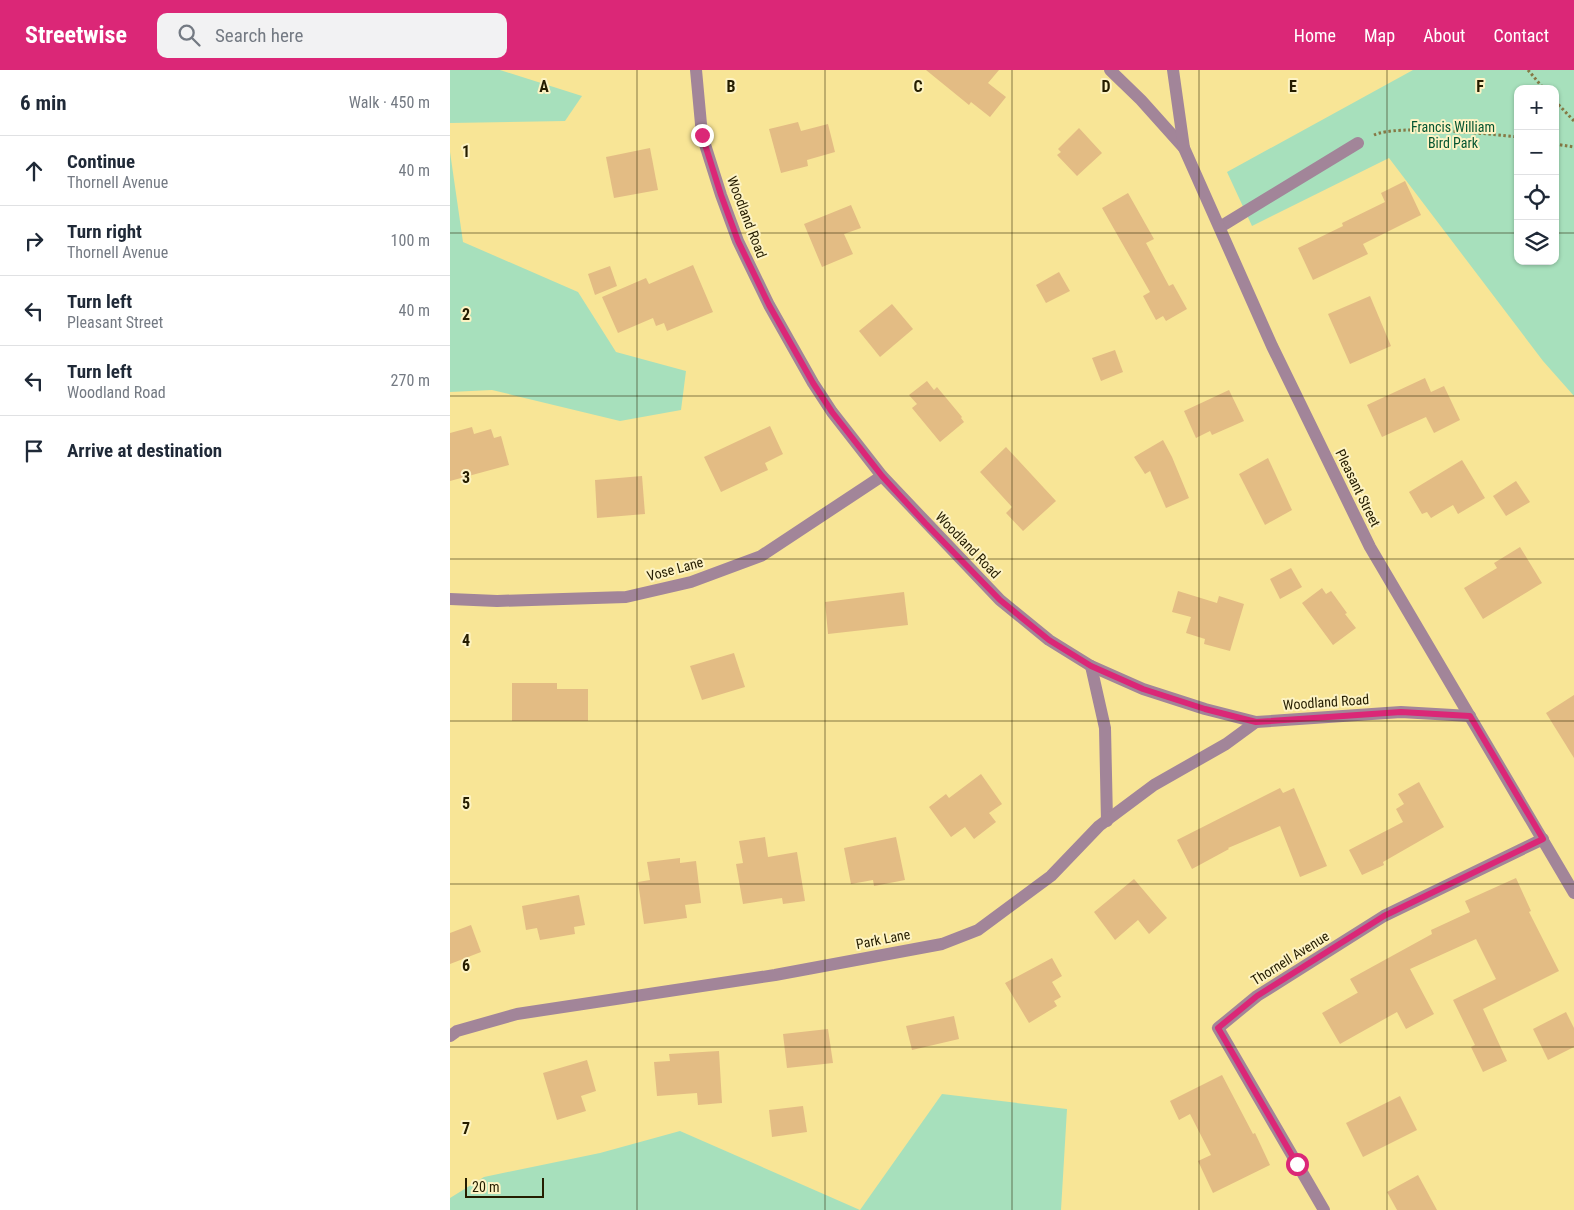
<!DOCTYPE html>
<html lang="en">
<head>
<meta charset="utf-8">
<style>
  :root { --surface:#fff; --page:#f2f2f3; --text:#1f2937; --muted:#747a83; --line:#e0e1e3; --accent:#db2777 }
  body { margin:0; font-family:"Roboto Condensed",sans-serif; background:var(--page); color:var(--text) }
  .controls { position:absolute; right:15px; top:15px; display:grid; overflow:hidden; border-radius:10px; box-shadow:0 1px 4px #0004 }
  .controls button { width:45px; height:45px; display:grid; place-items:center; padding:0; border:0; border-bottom:1px solid var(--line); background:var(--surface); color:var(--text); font:25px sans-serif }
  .scale { position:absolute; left:15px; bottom:12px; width:79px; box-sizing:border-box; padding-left:5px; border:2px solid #251d00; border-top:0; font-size:14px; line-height:18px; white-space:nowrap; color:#251d00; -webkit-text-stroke:4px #fdf3c4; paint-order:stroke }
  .stop { position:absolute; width:15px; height:15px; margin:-11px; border:4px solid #db2777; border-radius:50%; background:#fff }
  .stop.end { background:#db2777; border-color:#fff; box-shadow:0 1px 5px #0008 }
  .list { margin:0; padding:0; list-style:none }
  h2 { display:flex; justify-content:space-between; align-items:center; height:65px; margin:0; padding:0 20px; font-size:21px }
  h2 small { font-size:16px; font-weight:400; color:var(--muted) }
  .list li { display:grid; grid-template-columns:32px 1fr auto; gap:15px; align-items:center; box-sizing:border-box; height:70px; padding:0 20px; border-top:1px solid var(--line) }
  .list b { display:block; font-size:19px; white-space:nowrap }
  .list p { margin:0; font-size:16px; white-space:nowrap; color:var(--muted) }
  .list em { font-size:16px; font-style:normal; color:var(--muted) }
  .icon { flex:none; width:28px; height:28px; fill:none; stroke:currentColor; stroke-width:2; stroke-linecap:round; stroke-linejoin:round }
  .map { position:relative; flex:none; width:1124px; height:1140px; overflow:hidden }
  header { display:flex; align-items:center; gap:30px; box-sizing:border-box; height:70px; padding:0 25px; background:var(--accent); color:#fff }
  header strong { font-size:24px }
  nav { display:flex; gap:28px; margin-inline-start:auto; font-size:18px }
  .search { width:350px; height:45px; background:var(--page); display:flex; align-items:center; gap:12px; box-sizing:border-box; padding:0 18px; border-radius:10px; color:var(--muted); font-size:19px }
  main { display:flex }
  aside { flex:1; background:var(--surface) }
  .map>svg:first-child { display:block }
  .green { fill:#a7e0bc; fill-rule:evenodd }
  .building { fill:#e3bc84 }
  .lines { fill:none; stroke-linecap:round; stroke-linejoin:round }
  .path { stroke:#867945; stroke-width:3; stroke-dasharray:2.5 2.5; stroke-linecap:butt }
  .service { stroke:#a28599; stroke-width:12 }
  .minor { stroke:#a28599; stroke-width:12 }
  .tertiary { stroke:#a28599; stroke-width:12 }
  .route { stroke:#db2777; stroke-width:6 }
  .grid { fill:none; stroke:#251d00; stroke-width:1; stroke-opacity:0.55 }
  .labels { text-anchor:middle; stroke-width:4; stroke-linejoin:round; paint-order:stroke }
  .park-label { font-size:14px; fill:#055531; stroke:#fdf3c4 }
  .street-label { font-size:14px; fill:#251d00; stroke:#fdf3c4 }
  .grid-label { font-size:16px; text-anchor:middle; font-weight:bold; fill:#251d00; stroke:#fdf3c4; stroke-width:4; stroke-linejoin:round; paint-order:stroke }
</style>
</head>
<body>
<header>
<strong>Streetwise</strong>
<div class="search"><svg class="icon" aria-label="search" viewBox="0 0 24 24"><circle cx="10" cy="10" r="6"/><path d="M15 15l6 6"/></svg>Search here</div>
<nav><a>Home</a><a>Map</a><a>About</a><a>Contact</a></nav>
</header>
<main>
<aside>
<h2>6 min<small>Walk · 450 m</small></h2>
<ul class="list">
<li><svg class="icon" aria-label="ahead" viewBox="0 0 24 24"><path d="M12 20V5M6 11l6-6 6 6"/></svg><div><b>Continue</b><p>Thornell Avenue</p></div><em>40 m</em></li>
<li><svg class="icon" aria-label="right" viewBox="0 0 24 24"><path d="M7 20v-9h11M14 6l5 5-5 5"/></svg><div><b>Turn right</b><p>Thornell Avenue</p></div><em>100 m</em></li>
<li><svg class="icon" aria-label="left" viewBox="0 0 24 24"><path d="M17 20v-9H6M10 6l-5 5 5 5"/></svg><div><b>Turn left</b><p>Pleasant Street</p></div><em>40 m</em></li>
<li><svg class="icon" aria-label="left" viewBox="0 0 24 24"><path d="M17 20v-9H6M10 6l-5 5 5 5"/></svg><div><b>Turn left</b><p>Woodland Road</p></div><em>270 m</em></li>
<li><svg class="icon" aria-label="arrive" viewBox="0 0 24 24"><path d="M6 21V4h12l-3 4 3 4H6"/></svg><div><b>Arrive at destination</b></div></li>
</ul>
</aside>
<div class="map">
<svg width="1124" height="1140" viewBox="0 0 1124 1140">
  <rect width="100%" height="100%" fill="#f8e596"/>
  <!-- green -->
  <g class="green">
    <polygon points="0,0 50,0 132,26 115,51 0,53"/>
    <path d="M 963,0 L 1124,0 L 1124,326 L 1093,291 L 939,88 L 802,156 L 777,102 ZM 1068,19 L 1105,19 L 1105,191 L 1068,191 Z"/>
    <polygon points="0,82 13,172 128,222 166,282 236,301 231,340 170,351 42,320 0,322"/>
    <polygon points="492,1024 617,1039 611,1140 0,1140 0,1128 34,1107 150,1083 230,1061 410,1140"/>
  </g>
  <!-- building -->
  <g class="building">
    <polygon points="476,0 549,0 538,13 556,27 540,47 521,32 519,35"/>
    <polygon points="348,52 351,61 378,54 385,82 357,90 358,96 331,103 319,59"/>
    <polygon points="629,58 652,83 627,106 607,85 611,82 608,79"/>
    <polygon points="200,78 208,120 164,128 156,87"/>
    <polygon points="955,111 971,145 913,174 918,184 863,210 848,178 893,156 892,153 935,132 931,123"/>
    <polygon points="678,123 704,169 696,173 719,216 723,214 737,239 716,251 713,246 706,250 693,226 700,222 652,138"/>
    <polygon points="401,135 411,158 394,164 403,184 372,197 354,154"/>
    <polygon points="243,195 263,242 217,261 214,253 206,256 203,248 168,263 152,227 196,208 199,214"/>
    <polygon points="160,196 167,216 145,225 138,204"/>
    <polygon points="609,202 620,221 596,233 586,215"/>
    <polygon points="920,226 941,276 900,294 878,244"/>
    <polygon points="442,234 463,259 430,287 409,261"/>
    <polygon points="665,280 673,302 651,311 642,288"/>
    <polygon points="975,308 981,322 994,316 1010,350 984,363 976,347 932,367 917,335"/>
    <polygon points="477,311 484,320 487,317 512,347 511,348 514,352 490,372 462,338 467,334 459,325"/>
    <polygon points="779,320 794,351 762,365 760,361 746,368 734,341"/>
    <polygon points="320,356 333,384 315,393 318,400 271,422 254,387"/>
    <polygon points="22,357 24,364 41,359 44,368 51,366 59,395 0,411 0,363"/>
    <polygon points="713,370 722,387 739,428 716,438 700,401 695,404 684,387"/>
    <polygon points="556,377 606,431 573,461 556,443 562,437 530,402"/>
    <polygon points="818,388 842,440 815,455 789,404"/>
    <polygon points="1012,390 1035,428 1008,444 1003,435 981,448 977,442 972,444 959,422"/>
    <polygon points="192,406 195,444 147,448 145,410"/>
    <polygon points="1066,411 1080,432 1056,446 1043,426"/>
    <polygon points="1070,477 1092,513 1033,549 1014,518 1047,498 1044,493"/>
    <polygon points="841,498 852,517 830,529 820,509"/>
    <polygon points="872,518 876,524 881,521 897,543 895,544 906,558 883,575 852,533"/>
    <polygon points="728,521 767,533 769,526 794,534 780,581 754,574 755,569 736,563 741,547 722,542"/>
    <polygon points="454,522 458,555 378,564 375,532"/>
    <polygon points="284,583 295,617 252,630 240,596"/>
    <polygon points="62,613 107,613 107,619 138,619 138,651 62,651"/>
    <polygon points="1124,625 1124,688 1096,643"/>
    <polygon points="531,704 552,734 539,743 546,752 524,769 515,757 501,767 479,737 496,724 499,728"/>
    <polygon points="969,712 994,757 933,792 934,795 912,805 899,780 953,752 946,739 954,734 948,724"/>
    <polygon points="830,718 833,723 844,718 877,796 850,807 830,756 778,778 779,779 742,799 727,770"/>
    <polygon points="315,767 318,787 347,782 355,831 333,834 332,828 293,834 286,794 293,793 289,771"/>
    <polygon points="446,767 455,810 424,816 423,810 401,814 394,778"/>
    <polygon points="230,788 230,793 246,791 251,833 235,835 237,848 194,854 188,812 200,810 197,792"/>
    <polygon points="1066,808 1081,841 1079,842 1109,901 1033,939 1057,991 1033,1002 1021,977 1025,975 1003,930 1046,909 1026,869 960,899 984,944 956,959 947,942 890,974 872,943 909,922 908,923 900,909 982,864 981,860 1020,842 1015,831"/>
    <polygon points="684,809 717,848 699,864 688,850 665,870 644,842"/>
    <polygon points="129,825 135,855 124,857 125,864 90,870 87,858 76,860 72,836"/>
    <polygon points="21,855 31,882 0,894 0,863"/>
    <polygon points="602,888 612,906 602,912 611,927 604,931 607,936 579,953 555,913"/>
    <polygon points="1116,942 1124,958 1124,977 1098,990 1083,959"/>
    <polygon points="504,946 509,969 462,980 456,956"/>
    <polygon points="378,959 383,993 337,998 333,964"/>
    <polygon points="269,981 272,1033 248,1035 247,1023 207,1026 204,992 220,991 219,984"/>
    <polygon points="137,990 146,1021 131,1026 136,1041 107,1050 93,1003"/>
    <polygon points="772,1005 803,1064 805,1063 820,1095 763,1123 748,1091 761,1085 740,1044 729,1050 720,1031"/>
    <polygon points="950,1026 967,1060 913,1087 896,1053"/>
    <polygon points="353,1036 357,1062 322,1067 319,1040"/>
    <polygon points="968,1105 987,1140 947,1140 937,1122"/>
  </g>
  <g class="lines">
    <!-- path -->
    <g class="path">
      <polyline points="1078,0 1094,19"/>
      <polyline points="1105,31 1124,51"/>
      <path d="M 924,65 C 947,54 1039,64 1068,67"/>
      <polyline points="1105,74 1124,77"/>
    </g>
    <!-- service -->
    <polyline class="service" points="770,157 908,73"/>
    <!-- minor -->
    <g class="minor">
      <polyline points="246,0 252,65 271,125 288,171 319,235 363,313 382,342 432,406 550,530 599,570 641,596 693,619 755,639 806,652 951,642 1020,646"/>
      <polyline points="660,0 691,30 734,78"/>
      <polyline points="0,529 47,531 176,527 241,512 311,486 432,406"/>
      <polyline points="641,596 655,658 657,751"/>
      <polyline points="0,966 7,961 67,944 325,905 492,874 528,860 601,806 649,756 704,715 776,674 806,652"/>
      <polyline points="874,1140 768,958 807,926 934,846 1093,769"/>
    </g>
    <!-- tertiary -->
    <polyline class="tertiary" points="723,0 734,78 822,276 920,477 1124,823"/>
  </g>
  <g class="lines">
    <!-- route -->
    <polyline class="route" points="252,65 271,125 288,171 319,235 363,313 382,342 432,406 475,453 550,530 599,570 641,596 693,619 755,639 806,652 951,642 1020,646 1093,769 934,846 807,926 768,958 847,1094"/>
  </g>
  <!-- grid -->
  <path class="grid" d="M 187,0 L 187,1140M 375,0 L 375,1140M 562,0 L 562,1140M 749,0 L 749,1140M 937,0 L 937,1140M 0,163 L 1068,163M 1105,163 L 1124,163M 0,326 L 1124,326M 0,489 L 1124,489M 0,651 L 1124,651M 0,814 L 1124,814M 0,977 L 1124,977"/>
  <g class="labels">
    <!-- park labels -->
    <g class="park-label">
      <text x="1003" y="62">Francis William<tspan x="1003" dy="16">Bird Park</tspan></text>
    </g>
    <!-- street labels -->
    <g class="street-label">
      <text transform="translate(297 147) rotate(69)" y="5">Woodland Road</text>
      <text transform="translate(908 418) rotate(64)" y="5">Pleasant Street</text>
      <text transform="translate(518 475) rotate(46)" y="5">Woodland Road</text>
      <text transform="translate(225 499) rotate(-15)" y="5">Vose Lane</text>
      <text transform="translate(876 632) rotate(-4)" y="5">Woodland Road</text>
      <text transform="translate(433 869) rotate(-11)" y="5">Park Lane</text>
      <text transform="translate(840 888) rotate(-32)" y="5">Thornell Avenue</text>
    </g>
  </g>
  <g class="grid-label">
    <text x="94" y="22">A</text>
    <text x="281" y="22">B</text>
    <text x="468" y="22">C</text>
    <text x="656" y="22">D</text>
    <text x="843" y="22">E</text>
    <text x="1030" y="22">F</text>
    <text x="16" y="87">1</text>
    <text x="16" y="250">2</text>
    <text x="16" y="413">3</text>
    <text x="16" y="576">4</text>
    <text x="16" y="739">5</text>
    <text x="16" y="901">6</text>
    <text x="16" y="1064">7</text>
  </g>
</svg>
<div class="controls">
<button>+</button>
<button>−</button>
<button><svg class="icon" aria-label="locate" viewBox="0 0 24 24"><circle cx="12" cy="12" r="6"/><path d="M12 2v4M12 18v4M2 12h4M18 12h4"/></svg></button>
<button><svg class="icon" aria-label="layers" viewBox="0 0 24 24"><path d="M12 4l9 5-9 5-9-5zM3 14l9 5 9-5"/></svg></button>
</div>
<div class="scale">20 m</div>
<div class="stop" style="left:847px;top:1094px"></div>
<div class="stop end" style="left:252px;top:65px"></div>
</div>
</main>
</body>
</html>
